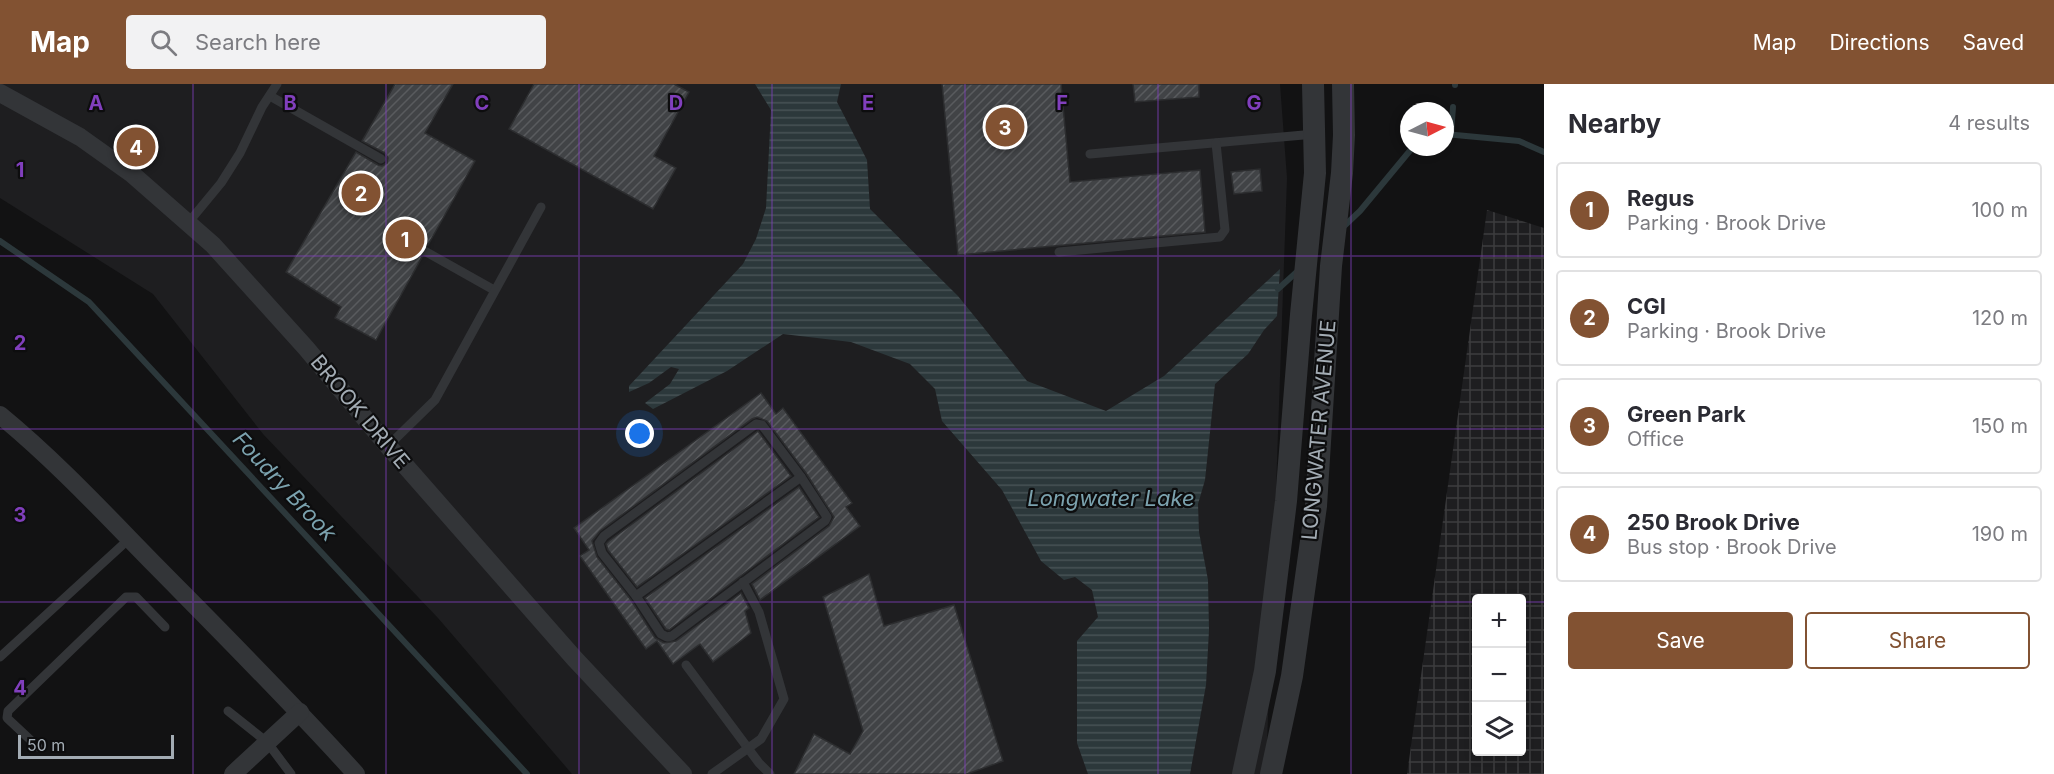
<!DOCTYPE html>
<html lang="en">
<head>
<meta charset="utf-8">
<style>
  :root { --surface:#fff; --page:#f2f2f3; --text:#2b2b33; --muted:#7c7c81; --line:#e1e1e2; --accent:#825232 }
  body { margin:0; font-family:Inter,sans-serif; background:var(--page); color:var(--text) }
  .controls { position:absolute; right:18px; bottom:18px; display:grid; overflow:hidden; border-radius:6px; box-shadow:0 3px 9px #0003 }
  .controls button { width:54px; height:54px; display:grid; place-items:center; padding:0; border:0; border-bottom:2px solid var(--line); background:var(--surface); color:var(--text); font:30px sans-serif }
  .compass { position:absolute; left:1400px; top:18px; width:54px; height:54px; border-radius:50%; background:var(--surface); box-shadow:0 3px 9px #0003; rotate:84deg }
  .scale { position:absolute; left:18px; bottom:15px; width:156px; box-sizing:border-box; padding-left:6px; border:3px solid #a3acb4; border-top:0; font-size:16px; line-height:21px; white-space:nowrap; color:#a3acb4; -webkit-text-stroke:4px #0d0d0e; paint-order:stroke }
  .you { position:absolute; left:640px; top:350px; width:21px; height:21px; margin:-15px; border:4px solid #fff; border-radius:50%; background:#1a73e8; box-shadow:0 0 0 9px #1a73e833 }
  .badge { display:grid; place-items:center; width:39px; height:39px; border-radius:50%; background:var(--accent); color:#fff; font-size:20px; font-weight:700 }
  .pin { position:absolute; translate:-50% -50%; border:3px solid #fff; box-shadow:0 2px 6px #0006 }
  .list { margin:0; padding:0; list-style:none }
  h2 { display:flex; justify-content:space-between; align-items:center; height:78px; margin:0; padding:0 24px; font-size:26px }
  h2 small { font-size:20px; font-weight:400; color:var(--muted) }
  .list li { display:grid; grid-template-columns:39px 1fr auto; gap:18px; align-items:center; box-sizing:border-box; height:96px; margin:0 12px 12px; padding:0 12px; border:2px solid var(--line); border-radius:6px }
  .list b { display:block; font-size:22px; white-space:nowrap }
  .list p { margin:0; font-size:20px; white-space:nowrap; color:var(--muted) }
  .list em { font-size:20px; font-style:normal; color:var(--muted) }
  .actions { display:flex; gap:12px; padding:18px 24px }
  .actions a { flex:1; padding:14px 0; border:2px solid var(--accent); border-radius:6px; text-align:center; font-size:21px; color:var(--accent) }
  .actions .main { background:var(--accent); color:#fff }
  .icon { flex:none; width:33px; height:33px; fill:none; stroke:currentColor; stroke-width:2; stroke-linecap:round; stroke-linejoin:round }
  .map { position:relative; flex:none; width:1544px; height:690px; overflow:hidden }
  header { display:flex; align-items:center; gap:36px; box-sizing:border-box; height:84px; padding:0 30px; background:var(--accent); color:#fff }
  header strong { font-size:28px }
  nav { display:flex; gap:33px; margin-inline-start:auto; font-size:21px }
  .search { width:420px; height:54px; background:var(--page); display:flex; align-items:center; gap:15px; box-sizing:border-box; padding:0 21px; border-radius:6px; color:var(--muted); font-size:22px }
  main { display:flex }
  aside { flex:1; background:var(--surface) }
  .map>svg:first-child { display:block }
  .built { fill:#1e1e20 }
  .industrial { fill:url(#industrial-grid); fill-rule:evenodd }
  .water { fill:url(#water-rules) }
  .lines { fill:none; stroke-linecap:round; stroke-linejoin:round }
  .stream { stroke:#2c383b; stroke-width:6 }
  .building { fill:url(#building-hatch); stroke:#2c2d2f; stroke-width:1.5 }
  .service { stroke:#333538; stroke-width:9 }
  .minor { stroke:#333538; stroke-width:18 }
  .tertiary { stroke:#333538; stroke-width:22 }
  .grid { fill:none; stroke:#813fbd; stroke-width:1.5; stroke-opacity:0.55 }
  .labels { text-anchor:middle; stroke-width:4.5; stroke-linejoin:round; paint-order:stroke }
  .street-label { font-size:21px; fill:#a3acb4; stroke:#0d0d0e }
  .water-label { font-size:22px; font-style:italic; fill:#7ba2ae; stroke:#0d0d0e }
  .grid-label { font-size:20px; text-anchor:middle; font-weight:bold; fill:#813fbd; stroke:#0d0d0e; stroke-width:4.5; stroke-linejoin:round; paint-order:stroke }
</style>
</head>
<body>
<header>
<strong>Map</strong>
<div class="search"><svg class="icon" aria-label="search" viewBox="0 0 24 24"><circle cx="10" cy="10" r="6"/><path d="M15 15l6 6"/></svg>Search here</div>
<nav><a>Map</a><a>Directions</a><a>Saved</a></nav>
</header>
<main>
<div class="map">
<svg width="1544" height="690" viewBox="0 0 1544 690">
  <defs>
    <pattern id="industrial-grid" width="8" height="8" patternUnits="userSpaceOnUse" patternTransform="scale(1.5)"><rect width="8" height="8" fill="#1e1e20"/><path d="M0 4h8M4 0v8" fill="none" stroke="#3c3c3e"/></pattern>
    <pattern id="water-rules" width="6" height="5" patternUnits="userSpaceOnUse" patternTransform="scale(1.5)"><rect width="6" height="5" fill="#2c383b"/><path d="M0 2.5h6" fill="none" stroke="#475255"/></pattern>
    <pattern id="building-hatch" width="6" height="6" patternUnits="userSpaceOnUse" patternTransform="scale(1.5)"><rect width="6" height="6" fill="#414346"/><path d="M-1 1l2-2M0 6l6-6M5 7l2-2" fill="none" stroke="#595b5e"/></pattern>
  </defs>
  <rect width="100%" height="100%" fill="#121213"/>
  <!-- built -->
  <polygon class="built" points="0,0 1280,0 1287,94 1266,690 572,690 438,534 263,350 153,210 0,114"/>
  <!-- industrial -->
  <path class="industrial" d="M 1487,126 L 1544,144 L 1544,690 L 1407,690 ZM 1476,514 L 1522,514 L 1522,668 L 1476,668 Z"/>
  <!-- water -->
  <polygon class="water" points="755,0 841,0 837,18 867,76 870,125 958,212 1027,297 1106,327 1164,292 1280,185 1277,232 1264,246 1248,270 1215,300 1205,396 1198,420 1199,448 1208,496 1209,546 1206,601 1190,690 1088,690 1077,659 1077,557 1098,533 1092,506 1075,493 1064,496 1041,477 1002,406 942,337 935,305 910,280 851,258 783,250 727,287 653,325 645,319 670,300 679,285 671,283 649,299 629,308 629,302 743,180 756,155 766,124 771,26"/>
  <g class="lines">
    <!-- stream -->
    <g class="stream">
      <polyline points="1455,1 1455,0"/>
      <polyline points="1445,50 1519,57 1544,68"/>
      <polyline points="1451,50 1453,23"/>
      <polyline points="1342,144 1360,127 1413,63"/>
      <polyline points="0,157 89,218 527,690"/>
      <polyline points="1278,205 1300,185"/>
    </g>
  </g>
  <!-- building -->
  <g class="building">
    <polygon points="395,0 453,0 425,49 475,77 428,161 408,150 402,150 399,153 399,159 401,162 422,173 376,256 335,234 341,223 286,188 356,68 378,81 382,82 387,79 388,74 385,69 362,57"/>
    <polygon points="534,0 674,0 689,8 654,72 676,84 653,125 509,45"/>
    <polygon points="942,0 1061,0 1070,98 1200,86 1205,148 958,171"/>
    <polygon points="1133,0 1199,0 1199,13 1135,18"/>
    <polygon points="1260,85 1262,107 1234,110 1231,88"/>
    <polygon points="761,309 776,330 783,324 852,419 846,423 860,442 760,516 752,500 829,442 834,433 806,389 767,337 757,333 752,335 600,447 592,457 597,473 631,516 655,554 664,559 676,557 741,509 749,524 745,527 751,549 713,578 700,560 673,580 657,557 646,565 580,472 589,466 574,444"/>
    <polygon points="758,347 791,392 637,503 608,466 606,460 609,457"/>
    <polygon points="799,403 819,433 669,546 666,545 645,514"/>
    <polygon points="869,490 884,542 954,521 1003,677 967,690 794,690 814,650 850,670 863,647 823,513"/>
  </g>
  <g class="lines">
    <!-- service -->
    <g class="service">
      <polyline points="270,12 381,75"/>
      <polyline points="1090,70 1315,50"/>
      <polyline points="188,139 221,99 240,69 262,23 277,0"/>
      <polyline points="405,156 494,206"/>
      <polyline points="1059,168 1220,153 1225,146 1216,59"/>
      <polygon points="756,340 762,341 801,393 827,433 825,437 672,552 667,553 661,550 636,512 602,469 599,459 604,452"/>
      <polyline points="388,362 435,316 541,123"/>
      <polyline points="636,512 801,393"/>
      <polyline points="0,573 129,455"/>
      <polyline points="686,581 759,679 770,690"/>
      <polyline points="228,627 267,658 291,690"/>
      <polyline points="38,663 7,634 8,627 126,513 136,513 165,543"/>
      <polyline points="712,690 761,655 784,615 759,528 743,498"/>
    </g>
    <!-- minor -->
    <g class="minor">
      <polyline points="0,9 80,53 132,90 213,161 306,264 388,362 574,574 683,690"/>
      <path d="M 0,331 C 56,377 106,431 157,483 C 224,551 292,619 356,690"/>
      <polyline points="233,690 300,628"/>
    </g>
    <!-- tertiary -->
    <g class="tertiary">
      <polyline points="1243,690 1265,587 1286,417 1301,231 1315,89 1313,0"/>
      <polyline points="1271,690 1292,592 1316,422 1331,182 1342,89 1344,51 1343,0"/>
    </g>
  </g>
  <!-- grid -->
  <path class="grid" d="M 193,0 L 193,690M 386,0 L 386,690M 579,0 L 579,690M 772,0 L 772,690M 965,0 L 965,690M 1158,0 L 1158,690M 1351,0 L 1351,690M 0,172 L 1544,172M 0,345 L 1544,345M 0,518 L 1476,518M 1522,518 L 1544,518"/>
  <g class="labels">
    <!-- street labels -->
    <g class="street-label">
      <text transform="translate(360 328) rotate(50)" y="7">BROOK DRIVE</text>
      <text transform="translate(1319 346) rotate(-85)" y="7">LONGWATER AVENUE</text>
    </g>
    <!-- water labels -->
    <g class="water-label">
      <text transform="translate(285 402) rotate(47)" y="8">Foudry Brook</text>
      <text x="1111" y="422">Longwater Lake</text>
    </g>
  </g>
  <g class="grid-label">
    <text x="96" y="26">A</text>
    <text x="290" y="26">B</text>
    <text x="482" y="26">C</text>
    <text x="676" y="26">D</text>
    <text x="868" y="26">E</text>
    <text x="1062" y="26">F</text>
    <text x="1254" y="26">G</text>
    <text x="20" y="93">1</text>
    <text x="20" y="266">2</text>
    <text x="20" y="438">3</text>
    <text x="20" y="611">4</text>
  </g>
</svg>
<div class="controls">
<button>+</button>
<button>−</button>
<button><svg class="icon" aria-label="layers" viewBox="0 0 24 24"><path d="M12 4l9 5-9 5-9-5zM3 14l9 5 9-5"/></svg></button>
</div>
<svg class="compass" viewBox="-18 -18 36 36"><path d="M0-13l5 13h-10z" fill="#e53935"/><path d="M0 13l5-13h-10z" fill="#7c7c81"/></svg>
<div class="scale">50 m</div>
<div class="you"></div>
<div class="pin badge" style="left:405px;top:155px">1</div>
<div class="pin badge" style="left:361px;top:109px">2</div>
<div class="pin badge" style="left:1005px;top:43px">3</div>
<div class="pin badge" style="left:136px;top:63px">4</div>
</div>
<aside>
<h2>Nearby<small>4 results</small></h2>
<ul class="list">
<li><span class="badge">1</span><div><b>Regus</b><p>Parking · Brook Drive</p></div><em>100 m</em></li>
<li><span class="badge">2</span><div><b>CGI</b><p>Parking · Brook Drive</p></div><em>120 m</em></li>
<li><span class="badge">3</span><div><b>Green Park</b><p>Office</p></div><em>150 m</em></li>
<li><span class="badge">4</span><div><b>250 Brook Drive</b><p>Bus stop · Brook Drive</p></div><em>190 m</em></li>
</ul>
<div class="actions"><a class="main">Save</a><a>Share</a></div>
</aside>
</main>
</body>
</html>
